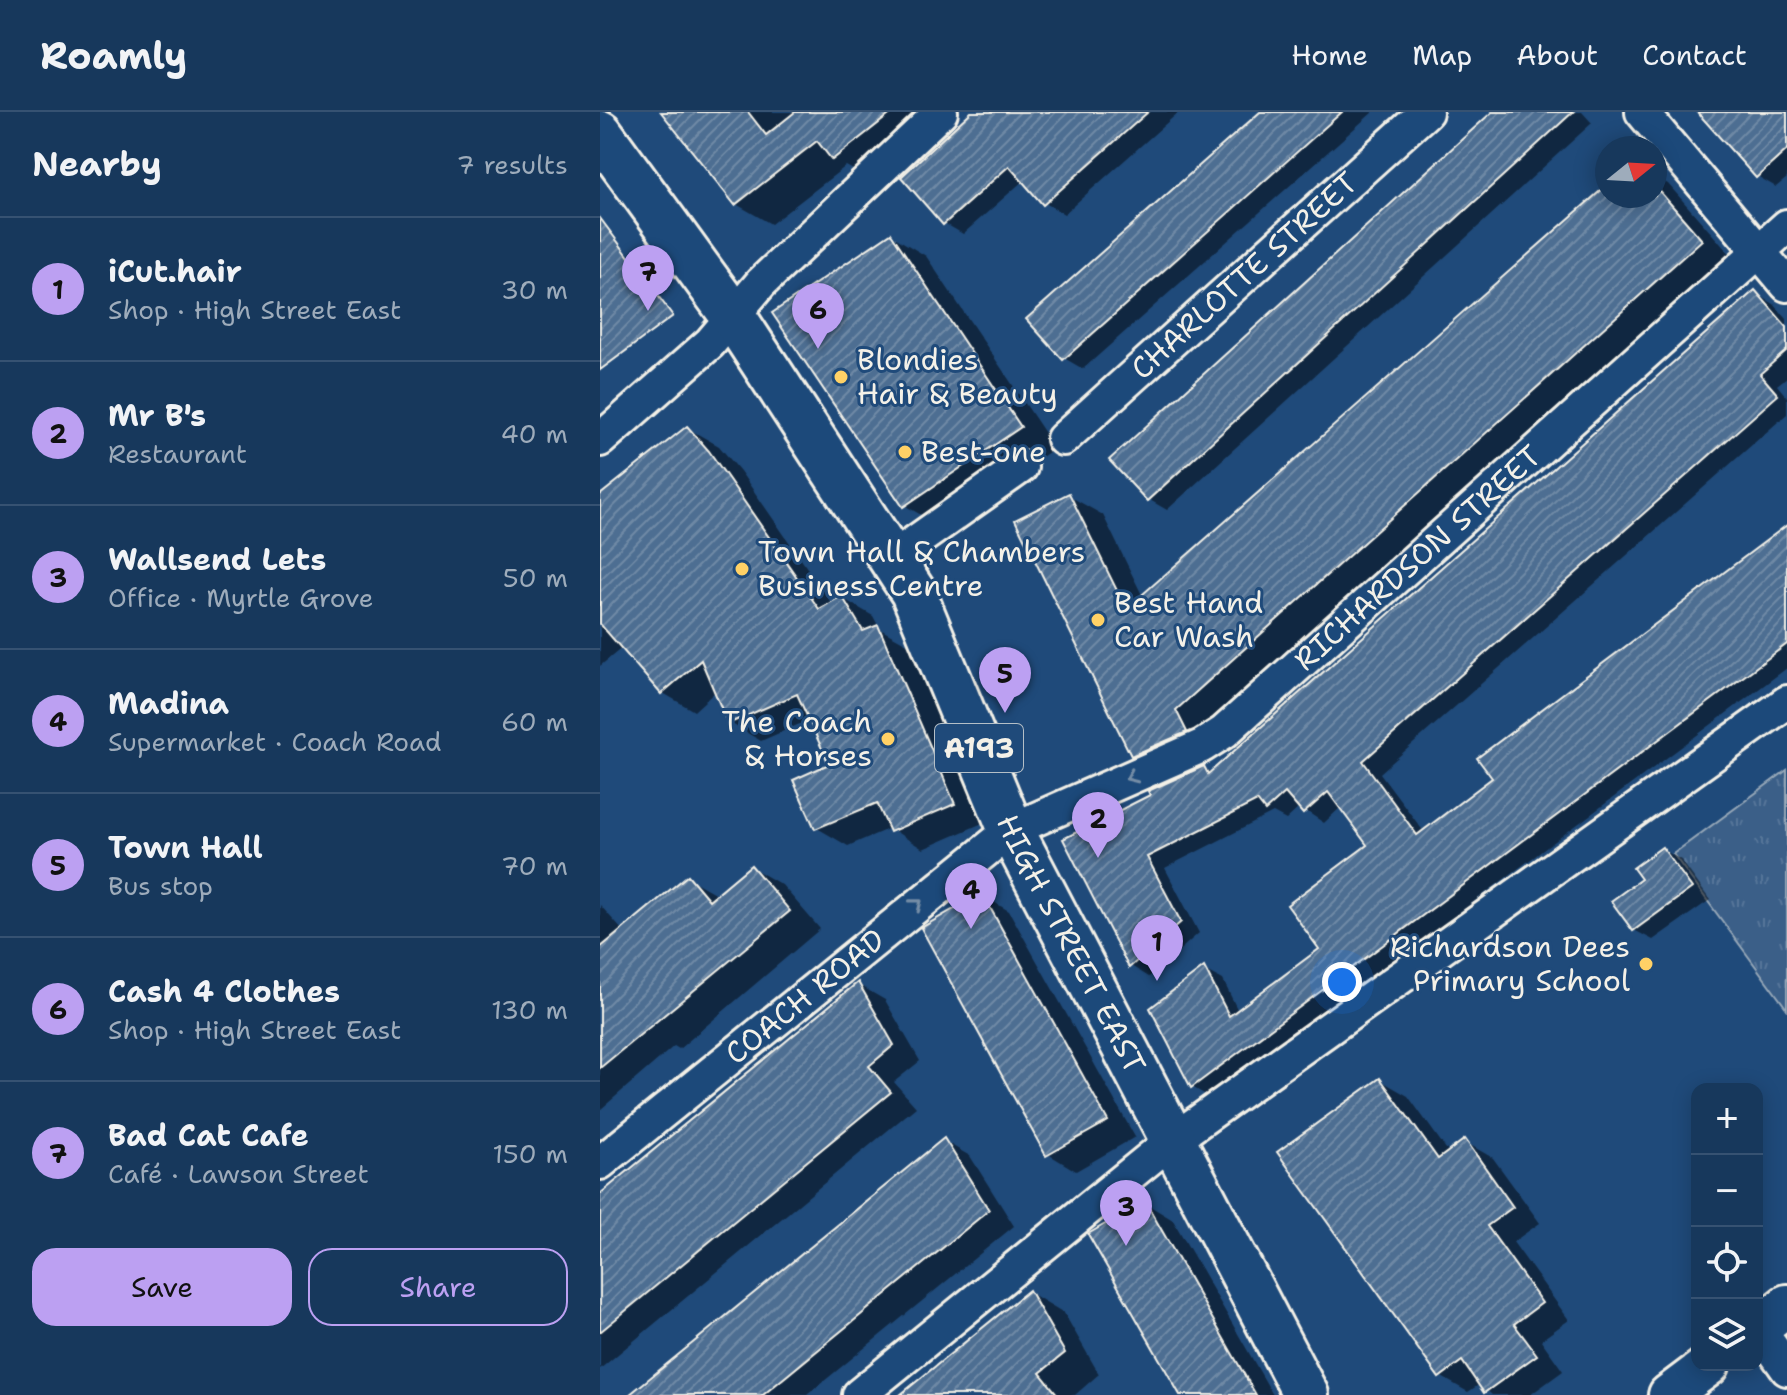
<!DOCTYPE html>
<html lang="en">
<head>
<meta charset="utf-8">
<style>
  :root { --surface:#17385c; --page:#244365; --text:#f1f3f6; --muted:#9eacbb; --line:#365272; --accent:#bca0f2 }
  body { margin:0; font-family:"Shantell Sans",sans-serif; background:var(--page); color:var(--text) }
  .controls { position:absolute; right:24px; bottom:24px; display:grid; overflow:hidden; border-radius:16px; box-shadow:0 4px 20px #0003 }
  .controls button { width:72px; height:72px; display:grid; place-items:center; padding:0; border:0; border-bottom:2px solid var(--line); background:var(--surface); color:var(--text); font:40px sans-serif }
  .compass { position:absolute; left:995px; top:24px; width:72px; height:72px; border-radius:50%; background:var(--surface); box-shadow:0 4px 20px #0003; rotate:72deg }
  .you { position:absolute; left:742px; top:870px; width:28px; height:28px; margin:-20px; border:6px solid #fff; border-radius:50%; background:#1a73e8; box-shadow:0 0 0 12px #1a73e833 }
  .badge { display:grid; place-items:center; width:52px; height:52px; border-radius:50%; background:var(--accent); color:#111; font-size:26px; font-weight:700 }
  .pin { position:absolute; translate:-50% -66px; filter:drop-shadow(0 2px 4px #0008) }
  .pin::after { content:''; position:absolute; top:42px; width:28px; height:24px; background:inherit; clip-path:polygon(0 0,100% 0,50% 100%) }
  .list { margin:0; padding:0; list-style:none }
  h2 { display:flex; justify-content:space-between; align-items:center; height:104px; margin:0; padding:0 32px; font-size:34px }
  h2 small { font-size:26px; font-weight:400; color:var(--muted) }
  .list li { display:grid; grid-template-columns:52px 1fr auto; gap:24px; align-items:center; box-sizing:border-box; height:144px; padding:0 32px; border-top:2px solid var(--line) }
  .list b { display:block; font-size:30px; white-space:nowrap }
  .list p { margin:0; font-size:26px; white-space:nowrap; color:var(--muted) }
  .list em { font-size:26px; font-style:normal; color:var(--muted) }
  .actions { display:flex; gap:16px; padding:24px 32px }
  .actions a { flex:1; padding:18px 0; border:2px solid var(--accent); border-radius:24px; text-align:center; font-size:28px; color:var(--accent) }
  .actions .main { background:var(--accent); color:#111 }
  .icon { flex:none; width:44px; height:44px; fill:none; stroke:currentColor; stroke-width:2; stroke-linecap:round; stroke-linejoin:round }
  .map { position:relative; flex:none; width:1187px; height:1283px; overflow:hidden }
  header { display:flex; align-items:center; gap:48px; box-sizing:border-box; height:112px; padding:0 40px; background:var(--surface); border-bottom:2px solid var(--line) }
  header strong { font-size:38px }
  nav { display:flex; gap:44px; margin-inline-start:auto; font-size:28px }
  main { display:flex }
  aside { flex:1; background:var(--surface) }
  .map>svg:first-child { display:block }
  .grass { fill:url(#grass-tufts); stroke:#97a8b8; stroke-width:2 }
  .shadow { fill:#0007 }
  .building { fill:url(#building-hatch); stroke:#f4f1e8; stroke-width:2 }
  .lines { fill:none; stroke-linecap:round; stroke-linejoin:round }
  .minor-casing { stroke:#f4f1e8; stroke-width:38 }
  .tertiary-casing { stroke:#f4f1e8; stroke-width:46 }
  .primary-casing { stroke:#f4f1e8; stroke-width:50 }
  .minor { stroke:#1f4a7a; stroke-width:32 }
  .tertiary { stroke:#1f4a7a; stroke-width:40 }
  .primary { stroke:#1f4a7a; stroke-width:44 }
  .oneway { stroke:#748da6 }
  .poi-dot { fill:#ffd166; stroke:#1f4a7a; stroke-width:3 }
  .labels { text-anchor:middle; stroke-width:6; stroke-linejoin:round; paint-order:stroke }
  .shield { fill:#1f4a7a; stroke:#b4bfc7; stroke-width:2 }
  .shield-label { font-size:28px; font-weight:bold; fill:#f4f1e8 }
  .street-label { font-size:30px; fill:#f4f1e8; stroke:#1f4a7a }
  .poi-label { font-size:30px; fill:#f4f1e8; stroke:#1f4a7a; text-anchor:start }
</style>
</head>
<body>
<header>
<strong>Roamly</strong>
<nav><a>Home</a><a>Map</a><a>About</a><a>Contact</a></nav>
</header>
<main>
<aside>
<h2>Nearby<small>7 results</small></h2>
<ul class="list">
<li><span class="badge">1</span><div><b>iCut.hair</b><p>Shop · High Street East</p></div><em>30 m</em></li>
<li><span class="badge">2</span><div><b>Mr B's</b><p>Restaurant</p></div><em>40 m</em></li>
<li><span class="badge">3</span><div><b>Wallsend Lets</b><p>Office · Myrtle Grove</p></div><em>50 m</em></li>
<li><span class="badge">4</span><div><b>Madina</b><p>Supermarket · Coach Road</p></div><em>60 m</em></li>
<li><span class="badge">5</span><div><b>Town Hall</b><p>Bus stop</p></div><em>70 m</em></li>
<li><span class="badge">6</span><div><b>Cash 4 Clothes</b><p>Shop · High Street East</p></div><em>130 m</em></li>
<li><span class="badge">7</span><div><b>Bad Cat Cafe</b><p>Café · Lawson Street</p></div><em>150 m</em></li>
</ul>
<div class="actions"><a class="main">Save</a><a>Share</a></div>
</aside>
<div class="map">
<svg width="1187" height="1283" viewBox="0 0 1187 1283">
  <defs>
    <pattern id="grass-tufts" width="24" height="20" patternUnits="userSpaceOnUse" patternTransform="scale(2)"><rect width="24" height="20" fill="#3a5f88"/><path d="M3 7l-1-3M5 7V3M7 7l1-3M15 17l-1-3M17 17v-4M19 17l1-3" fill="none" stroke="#577699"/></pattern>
    <pattern id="building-hatch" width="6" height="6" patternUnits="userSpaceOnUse" patternTransform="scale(2)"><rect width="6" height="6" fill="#4d6e92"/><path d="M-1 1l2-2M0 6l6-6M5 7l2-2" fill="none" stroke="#708aa6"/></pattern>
  </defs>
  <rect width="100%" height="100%" fill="#1f4a7a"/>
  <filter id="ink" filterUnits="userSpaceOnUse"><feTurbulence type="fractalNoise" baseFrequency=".0125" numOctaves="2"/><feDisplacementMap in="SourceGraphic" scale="16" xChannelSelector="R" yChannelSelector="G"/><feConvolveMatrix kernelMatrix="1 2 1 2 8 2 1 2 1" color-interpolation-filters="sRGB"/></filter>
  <g filter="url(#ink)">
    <!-- grass -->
    <polygon class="grass" points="1187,658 1187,897 1073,742"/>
    <!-- shadow -->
    <g class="shadow">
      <polygon points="64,0 317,0 307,8 321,26 269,67 246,54 171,112 136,92"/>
      <polygon points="376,0 579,0 464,102 445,91 424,68 363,122 344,111"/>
      <polygon points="663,0 773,0 483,257 464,246"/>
      <polygon points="895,0 982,0 992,11 567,398 548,387"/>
      <polygon points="1104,0 1187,0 1187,66 1176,75 1157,64"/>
      <polygon points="1055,65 1068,72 1135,148 567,663 533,643 469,384 503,403 543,485 1007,75 1007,84 1055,84"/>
      <polygon points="291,123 326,144 455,336 340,414 304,393"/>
      <polygon points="1155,181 1174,192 1187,207 1187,265 1177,273 1187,285 1187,302 780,661 824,720 895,666 1187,415 1187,556 611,986 592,975 604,858 623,868 638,899 722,838 770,734 741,695 724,711 700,695 686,708 673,701 565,756 599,821 549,865 531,854 466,728 604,656 612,661"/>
      <polygon points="87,316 119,334 140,359 232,492 242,486 273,504 280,517 309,533 385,710 323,737 290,716 248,734 217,716 232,653 211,607 161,629 130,611 116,579 94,599 63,581 23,535 0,554 0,387"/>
      <polygon points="1062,737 1081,748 1110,788 1053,828 1034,818 1044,768"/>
      <polygon points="151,755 182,773 220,817 79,937 74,934 0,998 0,793 23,819 88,766 118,783"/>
      <polygon points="382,783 409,799 535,1025 476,1059 448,1042"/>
      <polygon points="259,873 285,888 320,949 294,970 316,995 0,1257 0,1084"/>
      <polygon points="780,968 808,984 849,1041 865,1030 893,1046 940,1111 913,1130 969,1208 941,1228 963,1259 930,1283 892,1283 880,1272 868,1280 840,1264"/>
      <polygon points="344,1029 370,1044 414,1114 207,1283 33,1283"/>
      <polygon points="545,1091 573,1108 673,1283 582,1283"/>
      <polygon points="429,1180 464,1201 499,1262 475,1283 304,1283"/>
    </g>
    <!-- building -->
    <g class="building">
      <polygon points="61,0 148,0 166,23 195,0 293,0 232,48 217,29 135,93"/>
      <polygon points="371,0 548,0 443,93 409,54 343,113 301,65"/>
      <polygon points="660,0 742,0 463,248 426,207"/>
      <polygon points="892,0 973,0 547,389 509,348"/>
      <polygon points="1097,0 1187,0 1187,38 1156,66"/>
      <polygon points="1007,73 1007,84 1055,84 1055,74 1102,128 576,598 587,620 531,644 415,408 469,381 526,497"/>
      <polygon points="0,106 73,204 0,258"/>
      <polygon points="291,121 421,315 303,395 172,201"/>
      <polygon points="1155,178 1187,215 1187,238 1160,262 1178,283 763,649 817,723 892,666 877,646 1187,413 1187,532 591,976 550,896 604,855 629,904 719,837 687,793 767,733 728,680 703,702 685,681 665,699 657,689 547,745 581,810 529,856 463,727 550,683 548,679 604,654 608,662"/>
      <polygon points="87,314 109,339 219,497 242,484 263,519 278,513 355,692 290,720 277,691 215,717 193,668 229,652 197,582 128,612 101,548 61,582 0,512 0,383"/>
      <polygon points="1062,735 1092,776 1033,819 1011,789 1041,767 1033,756"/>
      <polygon points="151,753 190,799 0,956 0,836 88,763 109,788"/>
      <polygon points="382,781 508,1009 446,1044 321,816"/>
      <polygon points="258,870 294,933 269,954 291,980 0,1220 0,1082"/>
      <polygon points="780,966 838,1047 865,1027 913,1095 887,1114 942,1191 914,1212 937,1243 884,1281 862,1249 839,1266 677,1040"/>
      <polygon points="344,1026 389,1098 163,1283 29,1283"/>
      <polygon points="545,1089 656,1283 580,1283 488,1122"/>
      <polygon points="429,1178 465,1241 440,1261 458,1283 300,1283"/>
    </g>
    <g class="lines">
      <defs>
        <g id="minor">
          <polyline points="1042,0 1187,173"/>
          <path id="s1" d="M 463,327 L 826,0"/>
          <polyline points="0,328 110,231 161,171 341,0"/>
          <polyline points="291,447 421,355"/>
          <path id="s2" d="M 0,1051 L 411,718 L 602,634 L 624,620 L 1187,114"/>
          <polyline points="1158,1216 1187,1257"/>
          <polyline points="259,1283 570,1030 1187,590"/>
        </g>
        <g id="tertiary">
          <polyline points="1157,1217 1187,1193"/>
          <polyline points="1069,1283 1109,1253"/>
        </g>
        <g id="primary">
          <path id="s3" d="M 0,21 L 133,204 L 313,480 L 411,718 L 706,1283"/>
        </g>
      </defs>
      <!-- minor casing -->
      <use href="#minor" class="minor-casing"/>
      <!-- tertiary casing -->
      <use href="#tertiary" class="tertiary-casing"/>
      <!-- primary casing -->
      <use href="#primary" class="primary-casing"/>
      <!-- minor -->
      <use href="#minor" class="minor"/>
      <!-- tertiary -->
      <use href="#tertiary" class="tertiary"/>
      <!-- primary -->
      <use href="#primary" class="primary"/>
    </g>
    <!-- one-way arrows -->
    <defs><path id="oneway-chevron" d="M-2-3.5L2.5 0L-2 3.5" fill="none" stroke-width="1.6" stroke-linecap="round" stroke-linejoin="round" transform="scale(2)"/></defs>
    <g class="oneway">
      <use href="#oneway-chevron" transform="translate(531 665) rotate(156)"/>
      <use href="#oneway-chevron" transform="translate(317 792) rotate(-38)"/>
    </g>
  </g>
  <!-- markers -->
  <g class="poi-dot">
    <circle cx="241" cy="265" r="8"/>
    <circle cx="305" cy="340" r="8"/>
    <circle cx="142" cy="457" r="8"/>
    <circle cx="498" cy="508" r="8"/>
    <circle cx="288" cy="627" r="8"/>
    <circle cx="1046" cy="852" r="8"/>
  </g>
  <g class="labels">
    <!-- shield labels -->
    <rect class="shield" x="335" y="612" width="88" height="48" rx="6"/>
    <g class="shield-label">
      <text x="379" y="646">A193</text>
    </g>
    <!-- street labels -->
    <g class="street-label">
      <text dy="10" stroke="none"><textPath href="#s1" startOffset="244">CHARLOTTE STREET</textPath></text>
      <text dy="10" stroke="none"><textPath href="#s2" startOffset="1024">RICHARDSON STREET</textPath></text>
      <text dy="10" stroke="none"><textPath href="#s3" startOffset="942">HIGH STREET EAST</textPath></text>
      <text dy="10" stroke="none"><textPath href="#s2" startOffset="264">COACH ROAD</textPath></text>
    </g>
    <!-- poi labels -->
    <g class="poi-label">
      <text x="257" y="258">Blondies<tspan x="257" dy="34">Hair &amp; Beauty</tspan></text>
      <text x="321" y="350">Best-one</text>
      <text x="158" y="450">Town Hall &amp; Chambers<tspan x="158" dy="34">Business Centre</tspan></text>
      <text x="514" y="501">Best Hand<tspan x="514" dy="34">Car Wash</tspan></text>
      <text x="272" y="620" text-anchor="end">The Coach<tspan x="272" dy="34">&amp; Horses</tspan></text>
      <text x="1030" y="845" text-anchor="end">Richardson Dees<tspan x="1030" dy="34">Primary School</tspan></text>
    </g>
  </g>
</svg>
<div class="controls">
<button>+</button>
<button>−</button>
<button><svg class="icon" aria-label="locate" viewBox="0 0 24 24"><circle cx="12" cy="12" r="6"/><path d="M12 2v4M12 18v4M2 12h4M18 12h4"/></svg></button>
<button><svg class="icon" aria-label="layers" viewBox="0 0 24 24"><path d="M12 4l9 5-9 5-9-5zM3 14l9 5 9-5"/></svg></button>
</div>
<svg class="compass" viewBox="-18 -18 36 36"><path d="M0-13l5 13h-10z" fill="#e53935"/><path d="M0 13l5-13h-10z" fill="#9eacbb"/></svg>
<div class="you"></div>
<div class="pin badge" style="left:557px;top:869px">1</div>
<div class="pin badge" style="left:498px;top:746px">2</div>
<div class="pin badge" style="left:526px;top:1134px">3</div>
<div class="pin badge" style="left:371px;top:817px">4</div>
<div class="pin badge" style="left:405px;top:601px">5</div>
<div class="pin badge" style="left:218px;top:237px">6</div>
<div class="pin badge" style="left:48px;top:199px">7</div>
</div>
</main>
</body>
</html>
